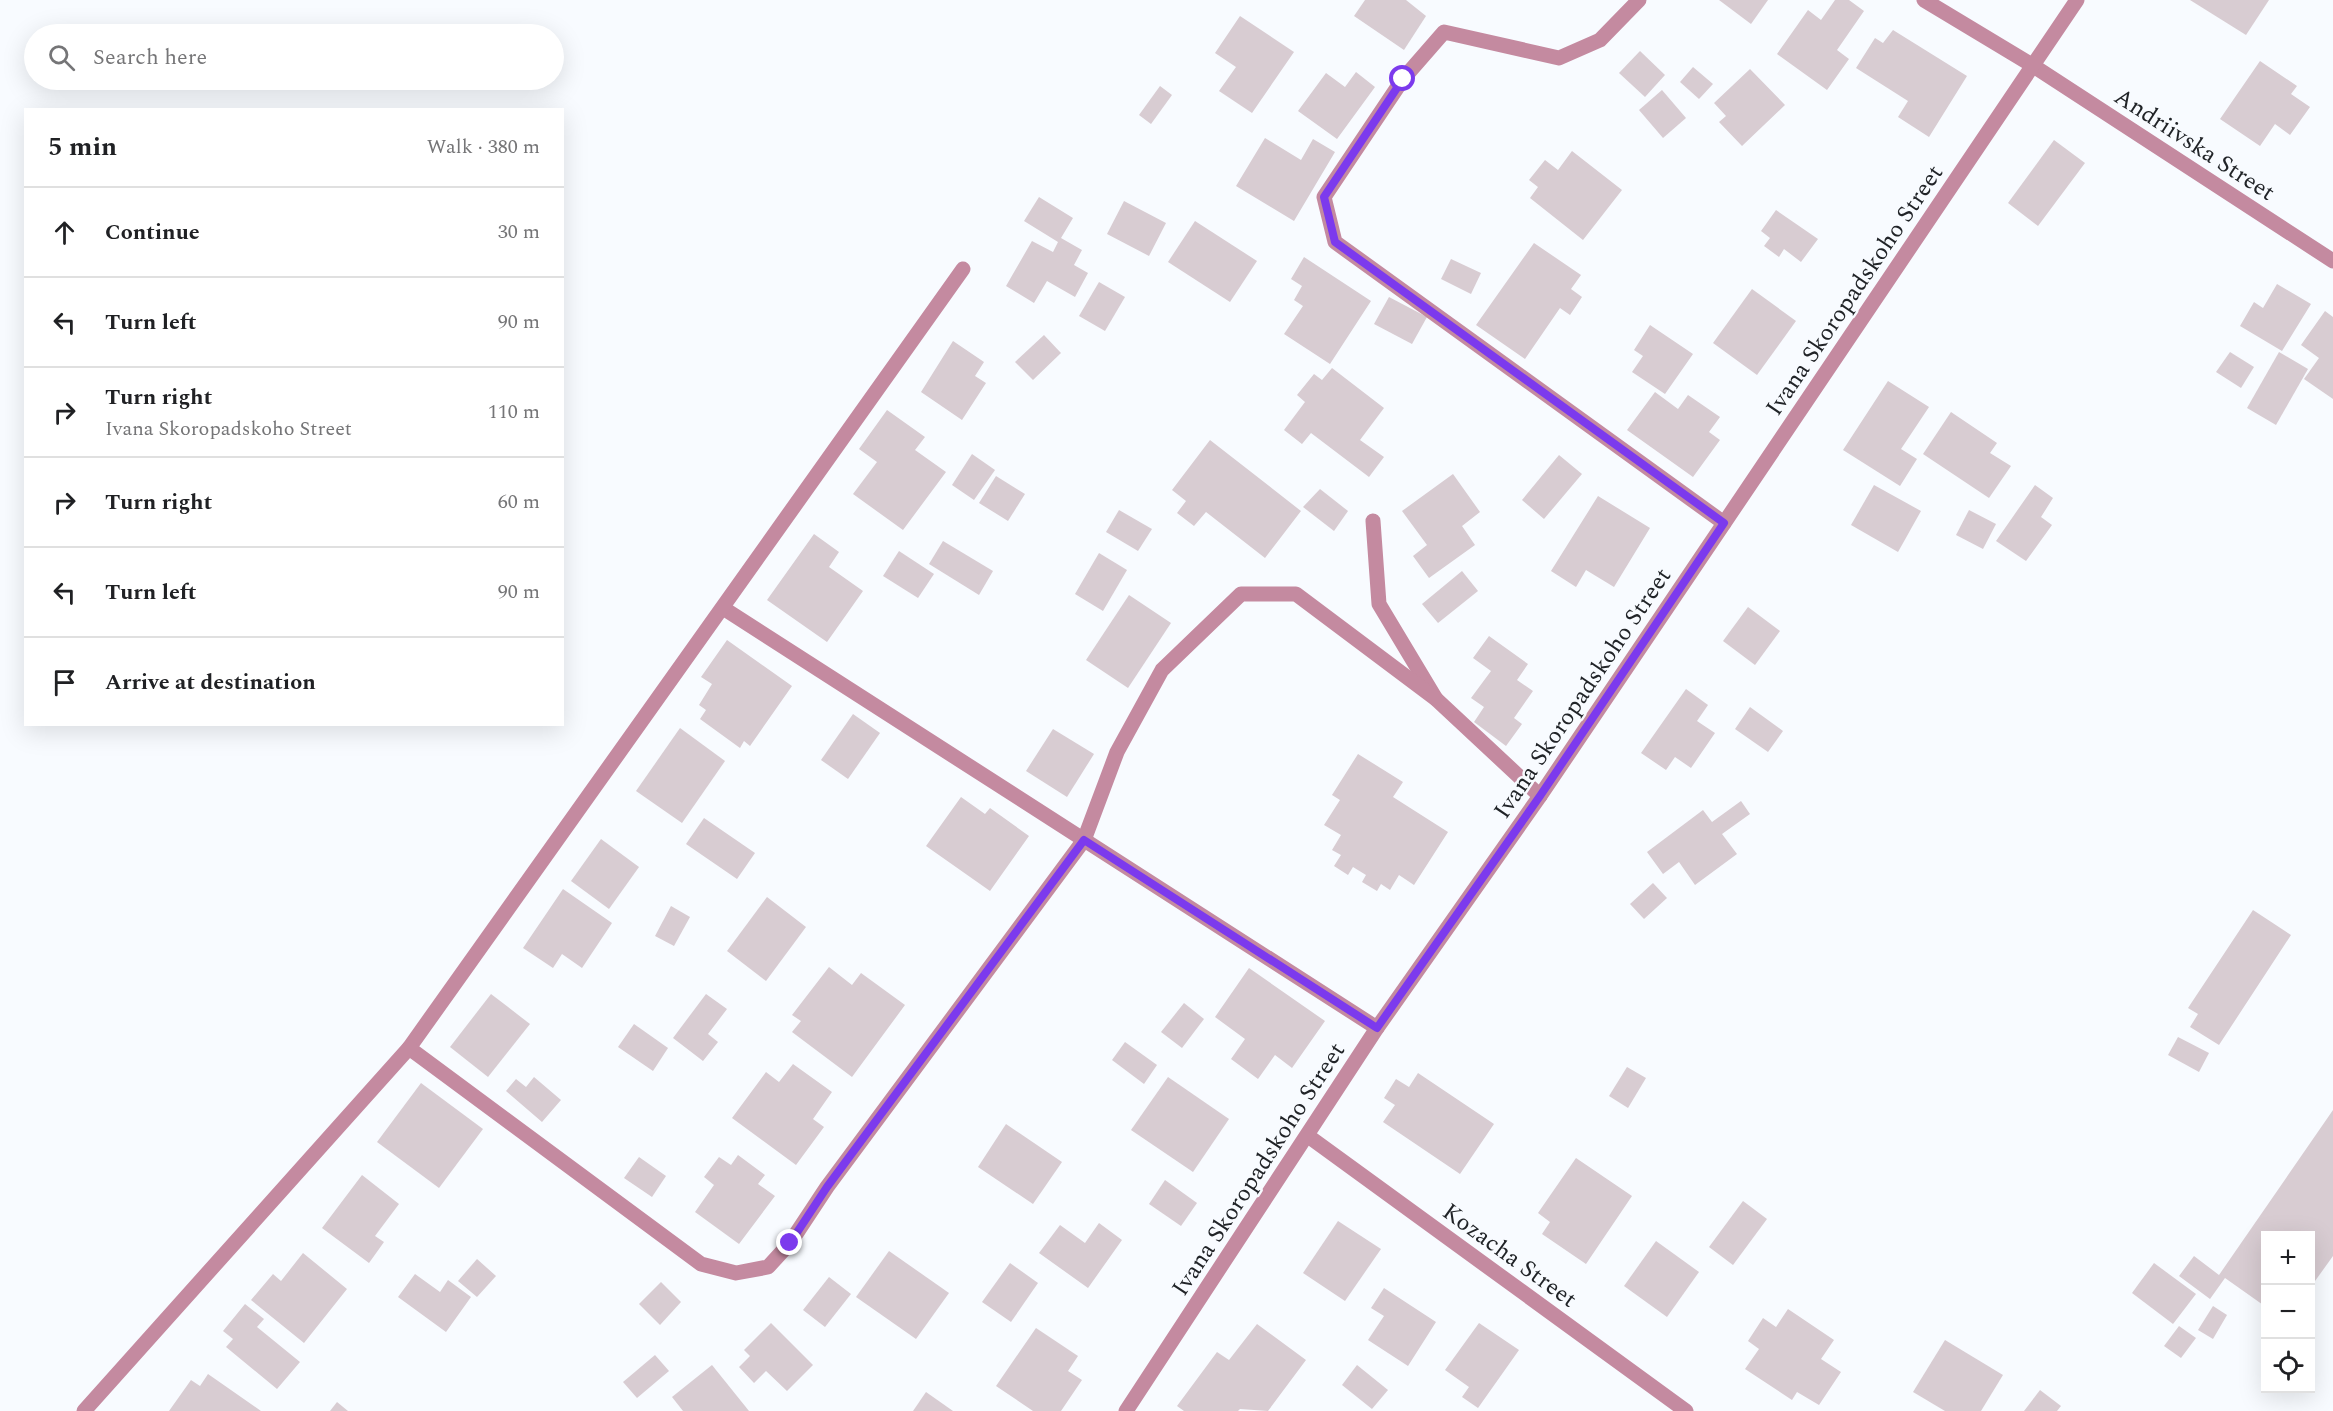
<!DOCTYPE html>
<html lang="en">
<head>
<meta charset="utf-8">
<style>
  :root { --surface:#fff; --page:#f6f6f6; --text:#202124; --muted:#757577; --line:#e0e0e0 }
  body { margin:0; font-family:Spectral,serif; background:var(--page); color:var(--text) }
  .controls { position:absolute; right:18px; bottom:18px; display:grid; overflow:hidden; border-radius:0px; box-shadow:0 6px 24px #0002 }
  .controls button { width:54px; height:54px; display:grid; place-items:center; padding:0; border:0; border-bottom:2px solid var(--line); background:var(--surface); color:var(--text); font:30px sans-serif }
  .stop { position:absolute; width:18px; height:18px; margin:-14px; border:4px solid #7c3aed; border-radius:50%; background:#fff }
  .stop.end { background:#7c3aed; border-color:#fff; box-shadow:0 2px 6px #0008 }
  .list { margin:0; padding:0; list-style:none }
  h2 { display:flex; justify-content:space-between; align-items:center; height:78px; margin:0; padding:0 24px; font-size:26px }
  h2 small { font-size:20px; font-weight:400; color:var(--muted) }
  .list li { display:grid; grid-template-columns:39px 1fr auto; gap:18px; align-items:center; box-sizing:border-box; height:90px; padding:0 24px; border-top:2px solid var(--line) }
  .list b { display:block; font-size:22px; white-space:nowrap }
  .list p { margin:0; font-size:20px; white-space:nowrap; color:var(--muted) }
  .list em { font-size:20px; font-style:normal; color:var(--muted) }
  .icon { flex:none; width:33px; height:33px; fill:none; stroke:currentColor; stroke-width:2; stroke-linecap:round; stroke-linejoin:round }
  .map { position:relative; flex:none; width:2333px; height:1411px; overflow:hidden }
  .search { position:absolute; background:var(--surface); box-shadow:0 6px 24px #0002; left:24px; top:24px; width:540px; height:66px; display:flex; align-items:center; gap:15px; box-sizing:border-box; padding:0 21px; border-radius:33px; color:var(--muted); font-size:22px }
  .panel { position:absolute; background:var(--surface); box-shadow:0 6px 24px #0002; left:24px; top:108px; width:540px; height:618px; border-radius:0px }
  .map>svg:first-child { display:block }
  .building { fill:#d8ccd2 }
  .lines { fill:none; stroke-linecap:round; stroke-linejoin:round }
  .lane { stroke:#c48aa0; stroke-width:15 }
  .street { stroke:#c48aa0; stroke-width:15 }
  .route { stroke:#7c3aed; stroke-width:8 }
  .labels { text-anchor:middle; stroke-width:5; stroke-linejoin:round; paint-order:stroke }
  .street-label { font-size:24px; fill:#212428; stroke:#f8fbff }
</style>
</head>
<body>
<div class="map">
<svg width="2333" height="1411" viewBox="0 0 2333 1411">
  <rect width="100%" height="100%" fill="#f8fbff"/>
  <!-- building -->
  <g class="building">
    <polygon points="1365,0 1406,0 1426,16 1404,50 1354,16"/>
    <polygon points="1719,0 1768,0 1751,24"/>
    <polygon points="1835,0 1849,0 1864,11 1837,50 1849,59 1827,90 1777,54 1808,10 1821,20"/>
    <polygon points="2190,0 2269,0 2246,35"/>
    <polygon points="1240,16 1294,52 1252,113 1219,91 1236,67 1215,53"/>
    <polygon points="1893,30 1967,76 1929,137 1898,117 1908,101 1856,68 1875,38 1883,43"/>
    <polygon points="1640,51 1665,75 1645,97 1619,73"/>
    <polygon points="2260,61 2297,86 2291,94 2310,107 2290,135 2275,124 2260,146 2220,119"/>
    <polygon points="1693,67 1713,84 1699,99 1680,82"/>
    <polygon points="1750,69 1785,105 1742,146 1719,122 1726,116 1714,103"/>
    <polygon points="1356,72 1375,87 1337,139 1298,111 1326,73 1345,87"/>
    <polygon points="1160,86 1172,95 1151,124 1139,115"/>
    <polygon points="1662,90 1686,118 1663,138 1639,110"/>
    <polygon points="1265,138 1301,160 1313,139 1335,152 1294,221 1236,186"/>
    <polygon points="2054,140 2085,163 2038,226 2008,203"/>
    <polygon points="1572,151 1622,190 1583,240 1530,198 1538,187 1529,180 1545,160 1558,170"/>
    <polygon points="1039,197 1073,218 1061,238 1082,250 1074,265 1088,273 1075,297 1047,281 1034,303 1006,286 1032,241 1053,252 1058,242 1024,221"/>
    <polygon points="1124,201 1166,223 1149,256 1107,234"/>
    <polygon points="1776,210 1818,239 1801,262 1784,249 1779,257 1764,246 1770,238 1761,231"/>
    <polygon points="1195,221 1257,261 1230,302 1168,262"/>
    <polygon points="1534,243 1581,275 1571,289 1582,297 1570,315 1560,308 1525,359 1476,325"/>
    <polygon points="1304,257 1371,301 1330,364 1284,334 1303,306 1294,300 1302,286 1291,279"/>
    <polygon points="1451,259 1481,273 1471,294 1441,279"/>
    <polygon points="1099,282 1125,297 1105,331 1079,316"/>
    <polygon points="2277,284 2311,304 2282,351 2240,326 2254,302 2263,308"/>
    <polygon points="1752,289 1796,321 1757,375 1713,343"/>
    <polygon points="1389,297 1427,317 1412,344 1374,324"/>
    <polygon points="2325,311 2333,317 2333,399 2304,379 2319,358 2301,345"/>
    <polygon points="1650,325 1693,354 1665,394 1632,372 1643,356 1634,350"/>
    <polygon points="1044,335 1061,353 1033,380 1015,362"/>
    <polygon points="953,341 984,362 975,376 986,383 962,420 921,392"/>
    <polygon points="2230,352 2254,367 2241,388 2216,372"/>
    <polygon points="2279,352 2308,369 2276,425 2247,408"/>
    <polygon points="1332,368 1384,408 1360,440 1384,457 1369,477 1311,433 1302,444 1284,430 1305,402 1297,395 1314,374 1322,380"/>
    <polygon points="1888,381 1929,407 1901,449 1917,459 1900,486 1843,450"/>
    <polygon points="1655,392 1678,409 1688,395 1720,417 1709,432 1720,440 1693,477 1627,430"/>
    <polygon points="887,410 925,437 915,450 946,472 903,530 853,494 877,462 859,449"/>
    <polygon points="1951,412 1997,443 1990,453 2011,466 1989,498 1923,454"/>
    <polygon points="1210,440 1301,511 1265,558 1206,512 1194,526 1177,513 1186,501 1172,490"/>
    <polygon points="972,454 995,470 974,500 952,485"/>
    <polygon points="1559,455 1582,474 1544,519 1522,500"/>
    <polygon points="1453,474 1480,512 1462,526 1475,545 1429,578 1413,556 1427,545 1402,511"/>
    <polygon points="996,476 1025,494 1008,521 979,503"/>
    <polygon points="1874,485 1921,511 1898,552 1851,525"/>
    <polygon points="2035,485 2053,498 2041,517 2052,525 2026,561 1996,541"/>
    <polygon points="1320,489 1348,511 1334,531 1303,507"/>
    <polygon points="1598,496 1650,528 1614,587 1586,570 1576,587 1551,571"/>
    <polygon points="1119,510 1152,529 1138,551 1106,532"/>
    <polygon points="1969,510 1996,524 1983,549 1956,535"/>
    <polygon points="814,534 839,552 829,567 863,591 827,642 767,600"/>
    <polygon points="943,541 993,571 979,595 929,564"/>
    <polygon points="899,551 934,574 918,598 883,576"/>
    <polygon points="1099,553 1127,570 1103,611 1075,594"/>
    <polygon points="1462,571 1478,591 1438,623 1422,604"/>
    <polygon points="1129,595 1171,623 1128,688 1086,660"/>
    <polygon points="1748,607 1780,631 1755,665 1723,641"/>
    <polygon points="1489,636 1528,664 1517,680 1533,691 1514,718 1522,724 1506,746 1474,722 1484,707 1471,698 1491,671 1473,658"/>
    <polygon points="727,640 792,686 750,746 744,741 740,748 700,719 706,710 699,705 712,684 701,677"/>
    <polygon points="1686,689 1708,705 1697,721 1715,733 1691,768 1675,757 1666,770 1641,753"/>
    <polygon points="1750,707 1783,731 1768,752 1735,729"/>
    <polygon points="853,714 880,733 848,779 821,760"/>
    <polygon points="680,728 725,761 682,823 636,791"/>
    <polygon points="1053,729 1094,754 1067,797 1026,771"/>
    <polygon points="1358,754 1403,782 1393,797 1448,832 1414,885 1399,875 1390,890 1381,884 1377,891 1362,882 1366,875 1353,867 1348,875 1334,866 1341,855 1332,850 1341,835 1324,825 1340,800 1332,795"/>
    <polygon points="961,797 985,814 990,808 1029,836 990,891 926,846"/>
    <polygon points="1741,801 1750,814 1722,834 1737,854 1695,885 1679,862 1663,874 1647,852 1703,810 1712,822"/>
    <polygon points="704,818 755,853 737,879 686,844"/>
    <polygon points="601,839 639,867 609,909 571,881"/>
    <polygon points="1653,883 1667,898 1644,919 1630,904"/>
    <polygon points="563,889 612,923 582,968 562,954 553,968 523,948"/>
    <polygon points="767,897 806,927 766,981 727,951"/>
    <polygon points="671,906 690,917 674,946 655,936"/>
    <polygon points="2253,910 2291,935 2219,1045 2190,1027 2198,1014 2188,1008"/>
    <polygon points="829,967 852,985 861,973 905,1005 852,1077 792,1032 801,1021 792,1015"/>
    <polygon points="1249,968 1325,1021 1292,1068 1275,1055 1258,1079 1231,1059 1245,1039 1215,1017"/>
    <polygon points="491,994 530,1024 488,1077 450,1047"/>
    <polygon points="706,994 727,1009 708,1034 718,1042 703,1061 673,1038"/>
    <polygon points="1184,1003 1204,1019 1182,1048 1161,1032"/>
    <polygon points="634,1024 668,1048 653,1071 618,1047"/>
    <polygon points="2178,1037 2209,1053 2199,1072 2168,1055"/>
    <polygon points="1125,1042 1157,1065 1144,1084 1112,1060"/>
    <polygon points="793,1064 832,1092 813,1119 824,1127 796,1165 732,1118 766,1072 779,1082"/>
    <polygon points="1627,1067 1646,1078 1628,1108 1609,1096"/>
    <polygon points="1418,1073 1494,1124 1460,1174 1383,1122 1395,1105 1384,1098 1396,1079 1409,1087"/>
    <polygon points="534,1077 561,1100 542,1122 506,1091 516,1079 526,1087"/>
    <polygon points="1168,1077 1229,1119 1193,1172 1131,1130"/>
    <polygon points="421,1083 483,1129 439,1188 377,1142"/>
    <polygon points="2333,1110 2333,1256 2310,1288 2310,1236 2266,1236 2266,1307 2225,1278 2210,1299 2179,1276 2194,1256 2219,1275"/>
    <polygon points="1006,1124 1062,1162 1033,1204 978,1167"/>
    <polygon points="738,1155 765,1175 758,1184 775,1196 739,1244 695,1212 714,1185 704,1177 719,1157 731,1165"/>
    <polygon points="639,1157 666,1176 652,1197 624,1178"/>
    <polygon points="1576,1158 1632,1196 1586,1264 1542,1234 1550,1222 1538,1213"/>
    <polygon points="362,1175 399,1204 375,1236 384,1242 369,1263 322,1228"/>
    <polygon points="1165,1180 1197,1203 1181,1226 1149,1204"/>
    <polygon points="1743,1201 1767,1219 1733,1265 1709,1247"/>
    <polygon points="1338,1221 1381,1249 1345,1301 1303,1273"/>
    <polygon points="1099,1223 1122,1240 1088,1288 1039,1253 1060,1225 1085,1243"/>
    <polygon points="1656,1241 1699,1272 1667,1317 1624,1286"/>
    <polygon points="889,1251 949,1293 916,1339 856,1297"/>
    <polygon points="303,1253 347,1289 304,1343 251,1300 273,1274 281,1281"/>
    <polygon points="477,1259 496,1276 477,1297 458,1281"/>
    <polygon points="1010,1263 1038,1283 1011,1322 982,1302"/>
    <polygon points="2154,1263 2196,1294 2173,1324 2132,1293"/>
    <polygon points="415,1274 440,1292 448,1280 471,1297 446,1332 398,1297"/>
    <polygon points="829,1277 851,1294 825,1327 803,1310"/>
    <polygon points="661,1282 681,1302 660,1325 639,1304"/>
    <polygon points="1384,1288 1436,1322 1408,1366 1368,1340 1384,1316 1371,1308"/>
    <polygon points="245,1304 264,1319 257,1327 300,1362 277,1389 226,1347 233,1339 223,1331"/>
    <polygon points="2213,1306 2227,1315 2213,1339 2198,1330"/>
    <polygon points="1788,1309 1834,1340 1821,1359 1841,1372 1819,1405 1797,1392 1792,1400 1745,1369 1759,1349 1748,1341 1763,1318 1776,1327"/>
    <polygon points="771,1323 813,1365 787,1391 766,1371 754,1383 739,1367 750,1356 744,1350"/>
    <polygon points="1479,1323 1519,1350 1478,1408 1462,1397 1469,1387 1445,1370"/>
    <polygon points="1257,1324 1306,1360 1268,1411 1240,1409 1238,1411 1184,1411 1177,1406 1217,1352 1229,1360"/>
    <polygon points="2179,1326 2196,1338 2181,1358 2164,1346"/>
    <polygon points="1036,1328 1078,1356 1068,1371 1082,1380 1061,1411 1033,1411 996,1386"/>
    <polygon points="1945,1340 2003,1375 1981,1411 1945,1411 1913,1392"/>
    <polygon points="655,1355 669,1371 637,1398 623,1382"/>
    <polygon points="712,1365 749,1411 683,1411 672,1397"/>
    <polygon points="1357,1365 1388,1390 1372,1409 1342,1385"/>
    <polygon points="208,1374 261,1411 169,1411 191,1380 200,1386"/>
    <polygon points="2040,1390 2061,1406 2057,1411 2024,1411"/>
    <polygon points="926,1392 953,1411 913,1411"/>
    <polygon points="337,1402 348,1411 330,1411"/>
  </g>
  <g class="lines">
    <!-- lane -->
    <polyline class="lane" points="1373,521 1379,604 1436,699"/>
    <!-- street -->
    <g class="street">
      <polyline points="1639,0 1600,40 1559,58 1444,32 1403,79 1324,197 1335,242 1724,523"/>
      <polyline points="1924,0 2032,65 2333,261"/>
      <polyline points="723,608 1377,1028"/>
      <polyline points="409,1048 963,269"/>
      <polyline points="1308,1136 1686,1411"/>
      <polyline points="84,1411 409,1048 701,1264 736,1273 768,1267 790,1243 827,1187 1084,840 1117,752 1162,670 1241,594 1296,594 1436,699 1540,796"/>
      <polyline points="1126,1411 1377,1028 1540,796 2077,0"/>
    </g>
  </g>
  <g class="lines">
    <!-- route -->
    <polyline class="route" points="790,1243 827,1187 1084,840 1377,1028 1540,796 1724,523 1335,242 1324,197 1403,79"/>
  </g>
  <g class="labels">
    <!-- street labels -->
    <g class="street-label">
      <text transform="translate(2195 144) rotate(33)" y="8">Andriivska Street</text>
      <text transform="translate(1854 290) rotate(-56)" y="8">Ivana Skoropadskoho Street</text>
      <text transform="translate(1582 693) rotate(-56)" y="8">Ivana Skoropadskoho Street</text>
      <text transform="translate(1258 1169) rotate(-57)" y="8">Ivana Skoropadskoho Street</text>
      <text transform="translate(1510 1255) rotate(36)" y="8">Kozacha Street</text>
    </g>
  </g>
</svg>
<div class="controls">
<button>+</button>
<button>−</button>
<button><svg class="icon" aria-label="locate" viewBox="0 0 24 24"><circle cx="12" cy="12" r="6"/><path d="M12 2v4M12 18v4M2 12h4M18 12h4"/></svg></button>
</div>
<div class="stop" style="left:1403px;top:79px"></div>
<div class="stop end" style="left:790px;top:1243px"></div>
<div class="search"><svg class="icon" aria-label="search" viewBox="0 0 24 24"><circle cx="10" cy="10" r="6"/><path d="M15 15l6 6"/></svg>Search here</div>
<section class="panel">
<h2>5 min<small>Walk · 380 m</small></h2>
<ul class="list">
<li><svg class="icon" aria-label="ahead" viewBox="0 0 24 24"><path d="M12 20V5M6 11l6-6 6 6"/></svg><div><b>Continue</b></div><em>30 m</em></li>
<li><svg class="icon" aria-label="left" viewBox="0 0 24 24"><path d="M17 20v-9H6M10 6l-5 5 5 5"/></svg><div><b>Turn left</b></div><em>90 m</em></li>
<li><svg class="icon" aria-label="right" viewBox="0 0 24 24"><path d="M7 20v-9h11M14 6l5 5-5 5"/></svg><div><b>Turn right</b><p>Ivana Skoropadskoho Street</p></div><em>110 m</em></li>
<li><svg class="icon" aria-label="right" viewBox="0 0 24 24"><path d="M7 20v-9h11M14 6l5 5-5 5"/></svg><div><b>Turn right</b></div><em>60 m</em></li>
<li><svg class="icon" aria-label="left" viewBox="0 0 24 24"><path d="M17 20v-9H6M10 6l-5 5 5 5"/></svg><div><b>Turn left</b></div><em>90 m</em></li>
<li><svg class="icon" aria-label="arrive" viewBox="0 0 24 24"><path d="M6 21V4h12l-3 4 3 4H6"/></svg><div><b>Arrive at destination</b></div></li>
</ul>
</section>
</div>
</body>
</html>
